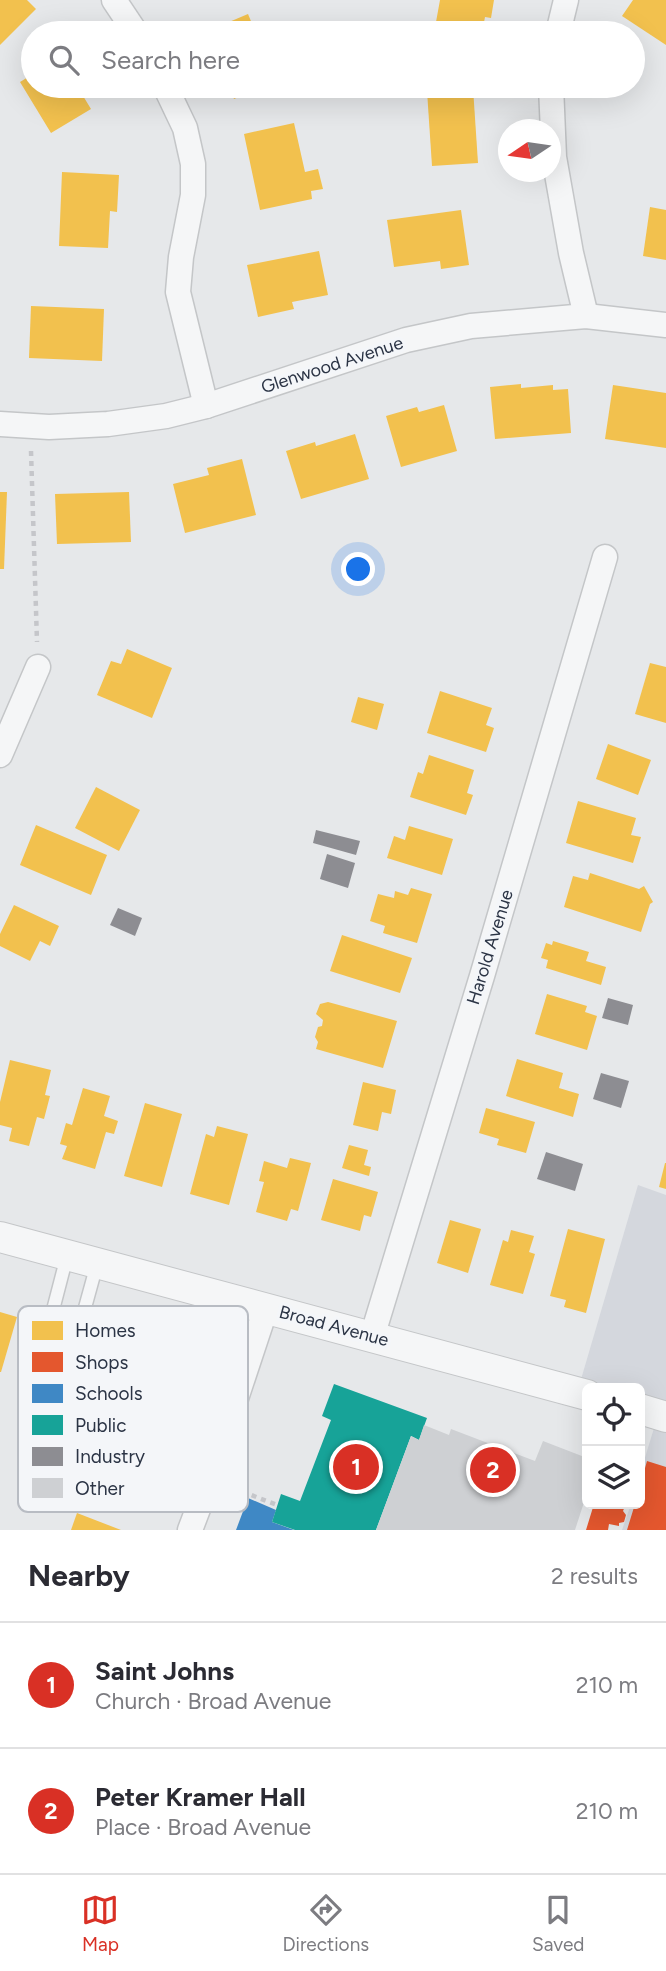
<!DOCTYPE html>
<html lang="en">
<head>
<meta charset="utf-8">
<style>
  :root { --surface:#fff; --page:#f7f7f7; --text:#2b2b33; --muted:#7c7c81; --line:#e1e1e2; --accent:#d93025 }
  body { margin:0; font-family:Figtree,sans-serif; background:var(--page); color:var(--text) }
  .controls { position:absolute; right:21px; bottom:21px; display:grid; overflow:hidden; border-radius:10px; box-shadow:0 7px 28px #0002 }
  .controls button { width:63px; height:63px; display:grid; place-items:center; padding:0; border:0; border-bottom:2px solid var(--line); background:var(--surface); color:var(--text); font:35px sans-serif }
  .compass { position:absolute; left:498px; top:119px; width:63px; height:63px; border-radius:50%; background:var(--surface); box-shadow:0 7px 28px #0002; rotate:257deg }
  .you { position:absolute; left:359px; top:570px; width:24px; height:24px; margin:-18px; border:5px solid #fff; border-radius:50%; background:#1a73e8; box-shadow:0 0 0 10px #1a73e833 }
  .badge { display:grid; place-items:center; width:46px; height:46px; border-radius:50%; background:var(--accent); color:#fff; font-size:23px; font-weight:700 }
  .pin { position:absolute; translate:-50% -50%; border:4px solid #fff; box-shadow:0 2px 7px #0006 }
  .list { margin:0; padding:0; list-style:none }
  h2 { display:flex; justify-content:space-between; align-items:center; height:91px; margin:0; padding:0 28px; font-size:30px }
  h2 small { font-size:23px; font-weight:400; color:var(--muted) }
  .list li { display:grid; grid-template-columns:46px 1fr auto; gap:21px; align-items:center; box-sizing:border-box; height:126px; padding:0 28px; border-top:2px solid var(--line) }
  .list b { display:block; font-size:26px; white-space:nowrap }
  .list p { margin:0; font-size:23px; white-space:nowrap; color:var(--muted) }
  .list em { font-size:23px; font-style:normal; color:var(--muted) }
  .icon { flex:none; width:38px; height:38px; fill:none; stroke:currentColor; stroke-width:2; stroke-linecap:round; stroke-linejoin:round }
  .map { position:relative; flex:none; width:666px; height:1530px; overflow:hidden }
  .search { position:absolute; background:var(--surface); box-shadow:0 7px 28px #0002; left:21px; right:21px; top:21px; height:77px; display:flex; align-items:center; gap:18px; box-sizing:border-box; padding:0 24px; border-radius:38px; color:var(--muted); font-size:26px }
  .sheet { height:343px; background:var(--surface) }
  nav { display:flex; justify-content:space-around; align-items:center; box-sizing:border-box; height:98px; border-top:2px solid var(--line); background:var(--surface); font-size:19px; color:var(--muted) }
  nav a { display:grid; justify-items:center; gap:4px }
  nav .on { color:var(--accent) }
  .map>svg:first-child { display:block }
  .built { fill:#d4d7dd }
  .homes { fill:#f2c14e }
  .shops { fill:#e4572e }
  .schools { fill:#3f88c5 }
  .public { fill:#17a398 }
  .industry { fill:#8d8d92 }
  .building { fill:#ced0d3 }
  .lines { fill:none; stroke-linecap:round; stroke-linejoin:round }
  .service-casing { stroke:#c4c6c8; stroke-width:15 }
  .minor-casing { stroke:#c4c6c8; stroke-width:27 }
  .tertiary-casing { stroke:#c4c6c8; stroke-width:32 }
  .path { stroke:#c5c6ca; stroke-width:4.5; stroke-dasharray:5 5; stroke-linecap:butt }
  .service { stroke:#f5f6f7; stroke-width:12 }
  .minor { stroke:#f5f6f7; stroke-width:24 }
  .tertiary { stroke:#f5f6f7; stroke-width:30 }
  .labels { text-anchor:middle; stroke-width:7; stroke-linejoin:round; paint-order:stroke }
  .street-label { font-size:18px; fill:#2b3445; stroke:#f4f6f9 }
  .key { fill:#f4f6f9; stroke:#b8bcc3; stroke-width:2 }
  .key-label { font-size:19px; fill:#2b3445 }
</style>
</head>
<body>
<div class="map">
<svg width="666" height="1530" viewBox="0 0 666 1530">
  <rect width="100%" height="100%" fill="#e6e8ea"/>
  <!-- built -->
  <polygon class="built" points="638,1185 666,1195 666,1530 622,1530 631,1504 640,1504 640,1474 658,1415 640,1409 640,1388 587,1388 577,1393"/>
  <!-- homes -->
  <g class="homes">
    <polygon points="0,0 27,0 36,9 0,45"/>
    <polygon points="440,0 494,0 491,18 485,17 482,33 434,33"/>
    <polygon points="633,0 666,0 666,45 622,16"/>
    <polygon points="248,14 256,33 203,33"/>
    <polygon points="33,74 33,86 77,86 91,109 51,133 20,82"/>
    <polygon points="229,86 264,86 234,99"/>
    <polygon points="473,88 478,163 432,166 427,91"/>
    <polygon points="294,123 305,172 318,169 323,189 311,191 312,199 260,210 244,134"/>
    <polygon points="62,172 119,175 117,212 110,211 108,248 59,246"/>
    <polygon points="650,207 666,210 666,260 643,256"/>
    <polygon points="461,210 469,265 441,269 440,261 394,267 387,220"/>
    <polygon points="319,251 328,295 292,302 294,309 258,317 247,265"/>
    <polygon points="31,306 104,309 102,361 29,358"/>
    <polygon points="521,384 521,388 553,385 553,390 568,389 571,433 495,439 490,387"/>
    <polygon points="613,385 666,393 666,448 605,439"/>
    <polygon points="444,405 457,451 401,467 386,416 417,407 419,412"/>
    <polygon points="355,434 369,479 301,499 286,451 315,442 316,446"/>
    <polygon points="242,459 256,515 185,533 173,484 209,475 207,468"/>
    <polygon points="0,492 7,492 4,569 0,569"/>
    <polygon points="129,492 131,542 57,544 55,494"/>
    <polygon points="127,649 172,668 152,718 97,695 111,661 121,664"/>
    <polygon points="650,663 666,667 666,723 635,714"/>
    <polygon points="440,691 492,708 486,725 494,728 486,752 427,733"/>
    <polygon points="358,697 384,704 377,730 351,722"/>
    <polygon points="608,744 651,760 638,795 596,779"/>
    <polygon points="429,755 474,770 467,793 473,795 466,815 410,797 418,772 423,774"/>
    <polygon points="96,787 140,810 119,851 75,828"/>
    <polygon points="578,801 636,818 631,835 641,837 633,863 566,843"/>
    <polygon points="36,825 107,855 91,895 20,865"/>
    <polygon points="409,826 453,839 442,875 387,858 394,836 405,840"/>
    <polygon points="590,873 639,889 644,886 653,902 650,904 641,932 564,907 573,876 588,880"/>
    <polygon points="411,888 432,894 417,943 383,933 385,926 370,921 378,894 394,898 395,891 408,895"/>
    <polygon points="14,905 59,926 50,946 40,941 30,961 0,946 0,934"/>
    <polygon points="342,935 412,958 400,993 330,971"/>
    <polygon points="553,941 589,952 586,961 606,967 601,985 546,968 548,960 541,958 546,943 552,945"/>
    <polygon points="547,994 587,1006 585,1012 597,1016 587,1050 535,1034"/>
    <polygon points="328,1002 397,1021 383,1068 316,1049 318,1042 315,1037 318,1027 322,1026 323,1020 316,1014 320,1004"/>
    <polygon points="517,1059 563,1073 559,1088 579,1094 573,1117 506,1096"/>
    <polygon points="10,1060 51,1070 45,1095 50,1096 44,1119 37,1117 29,1146 9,1141 12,1128 0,1125 0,1102"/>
    <polygon points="363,1082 396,1090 391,1114 382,1112 378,1131 353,1125"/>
    <polygon points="83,1088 110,1096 104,1116 118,1121 114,1134 106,1132 95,1169 62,1159 67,1146 60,1144 66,1123 72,1125"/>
    <polygon points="145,1103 182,1114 162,1187 124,1176"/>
    <polygon points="486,1108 535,1122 526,1153 497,1145 499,1139 479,1133"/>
    <polygon points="217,1126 248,1134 229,1205 190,1194 206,1134 214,1137"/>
    <polygon points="349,1145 368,1150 364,1165 371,1167 369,1176 342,1168"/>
    <polygon points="290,1158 311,1163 298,1211 291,1209 287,1221 256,1212 264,1182 259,1181 264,1161 287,1168"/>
    <polygon points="665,1163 666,1163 666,1189 659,1187"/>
    <polygon points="333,1179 378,1192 371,1217 364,1215 360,1231 321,1220"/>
    <polygon points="450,1220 481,1229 468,1273 437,1263"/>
    <polygon points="568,1229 605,1239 586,1313 564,1307 566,1300 550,1296"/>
    <polygon points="511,1230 534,1236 529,1252 535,1254 523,1294 490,1285 503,1240 508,1242"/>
    <polygon points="0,1312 17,1317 1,1372 0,1372"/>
    <polygon points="77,1513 121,1530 71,1530"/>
  </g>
  <!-- shops -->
  <g class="shops">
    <polygon points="647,1461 666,1467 666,1530 627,1530 635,1504 640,1504 640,1486"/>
    <polygon points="594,1504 626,1504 623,1511 626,1515 624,1522 619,1523 619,1526 609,1524 608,1530 586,1530"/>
  </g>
  <!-- schools -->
  <polygon class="schools" points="248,1498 276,1510 272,1522 294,1530 236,1530"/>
  <!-- public -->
  <polygon class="public" points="334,1384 427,1418 419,1440 411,1436 376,1530 295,1530 272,1522 281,1494 300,1501 331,1420 322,1416"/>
  <!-- industry -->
  <g class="industry">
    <polygon points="316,830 360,841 356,855 313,843"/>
    <polygon points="327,854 355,863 348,888 320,879"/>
    <polygon points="118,908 142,918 135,936 110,925"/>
    <polygon points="608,998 633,1005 628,1025 602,1018"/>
    <polygon points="601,1073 629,1081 621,1108 593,1099"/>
    <polygon points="546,1152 583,1164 575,1191 537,1179"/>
  </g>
  <!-- building -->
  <polygon class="building" points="424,1425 449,1435 451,1429 535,1461 543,1441 587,1458 587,1493 575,1530 376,1530 411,1436 419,1440"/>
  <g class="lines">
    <defs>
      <polyline id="service" points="67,1256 26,1414 53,1424 97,1264"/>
      <g id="minor">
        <polyline points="114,0 136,33"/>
        <polyline points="558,33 566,0"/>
        <polyline points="165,86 185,128 193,164 193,195 181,257 178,292 206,406"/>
        <polyline points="551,86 554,157 571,253 586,316"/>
        <polyline points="0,424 49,427 108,424 166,416 206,406 406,340 471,326 586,316 666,325"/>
        <polyline points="0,755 38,667"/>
        <polyline points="372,1337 482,976 605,557"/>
        <polyline points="190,1530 209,1480 266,1308"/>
      </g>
      <g id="tertiary">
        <polyline points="0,1237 587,1395"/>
        <polyline points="640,1409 666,1417"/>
      </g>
    </defs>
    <!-- service casing -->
    <use href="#service" class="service-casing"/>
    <!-- minor casing -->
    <use href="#minor" class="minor-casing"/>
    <!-- tertiary casing -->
    <use href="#tertiary" class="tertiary-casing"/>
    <!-- path -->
    <g class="path">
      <polyline points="31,451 37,642"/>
      <polyline points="233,1488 277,1505"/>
    </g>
    <!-- service -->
    <use href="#service" class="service"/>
    <!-- minor -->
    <use href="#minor" class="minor"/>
    <!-- tertiary -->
    <use href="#tertiary" class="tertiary"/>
  </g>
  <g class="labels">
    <!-- street labels -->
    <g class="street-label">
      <text transform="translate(332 365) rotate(-18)" y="6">Glenwood Avenue</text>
      <text transform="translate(490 947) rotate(-73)" y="6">Harold Avenue</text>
      <text transform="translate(334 1326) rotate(15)" y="6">Broad Avenue</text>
    </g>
  </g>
  <!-- legend -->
  <rect x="18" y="1306" width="230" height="206" rx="10" class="key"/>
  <rect x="32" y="1321" width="31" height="19" fill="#f2c14e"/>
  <rect x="32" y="1352" width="31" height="20" fill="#e4572e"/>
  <rect x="32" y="1384" width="31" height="19" fill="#3f88c5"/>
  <rect x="32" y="1415" width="31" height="20" fill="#17a398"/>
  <rect x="32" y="1447" width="31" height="19" fill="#8d8d92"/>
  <rect x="32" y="1478" width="31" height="20" fill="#ced0d3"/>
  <g class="key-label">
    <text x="75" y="1337">Homes</text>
    <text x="75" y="1369">Shops</text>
    <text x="75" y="1400">Schools</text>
    <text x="75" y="1432">Public</text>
    <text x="75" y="1463">Industry</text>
    <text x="75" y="1495">Other</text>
  </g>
</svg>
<div class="controls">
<button><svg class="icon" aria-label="locate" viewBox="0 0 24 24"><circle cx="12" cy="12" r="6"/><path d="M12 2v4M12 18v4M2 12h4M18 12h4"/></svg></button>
<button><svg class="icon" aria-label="layers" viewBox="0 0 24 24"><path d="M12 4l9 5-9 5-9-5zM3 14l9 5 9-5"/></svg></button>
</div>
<svg class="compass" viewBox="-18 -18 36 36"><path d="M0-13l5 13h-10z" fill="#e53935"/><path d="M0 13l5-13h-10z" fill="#7c7c81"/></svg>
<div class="you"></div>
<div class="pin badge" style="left:356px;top:1467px">1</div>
<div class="pin badge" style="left:493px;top:1470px">2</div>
<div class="search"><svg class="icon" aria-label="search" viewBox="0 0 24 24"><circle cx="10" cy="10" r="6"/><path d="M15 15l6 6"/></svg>Search here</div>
</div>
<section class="sheet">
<h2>Nearby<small>2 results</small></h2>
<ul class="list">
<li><span class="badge">1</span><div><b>Saint Johns</b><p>Church · Broad Avenue</p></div><em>210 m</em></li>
<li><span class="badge">2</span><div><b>Peter Kramer Hall</b><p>Place · Broad Avenue</p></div><em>210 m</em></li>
</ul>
</section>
<nav>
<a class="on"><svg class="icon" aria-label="map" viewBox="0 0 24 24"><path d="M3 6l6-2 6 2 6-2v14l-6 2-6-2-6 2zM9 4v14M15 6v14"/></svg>Map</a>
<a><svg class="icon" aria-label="directions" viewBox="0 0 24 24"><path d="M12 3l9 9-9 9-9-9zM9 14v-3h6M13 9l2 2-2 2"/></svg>Directions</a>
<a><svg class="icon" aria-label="saved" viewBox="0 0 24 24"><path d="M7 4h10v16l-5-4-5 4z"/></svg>Saved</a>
</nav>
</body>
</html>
